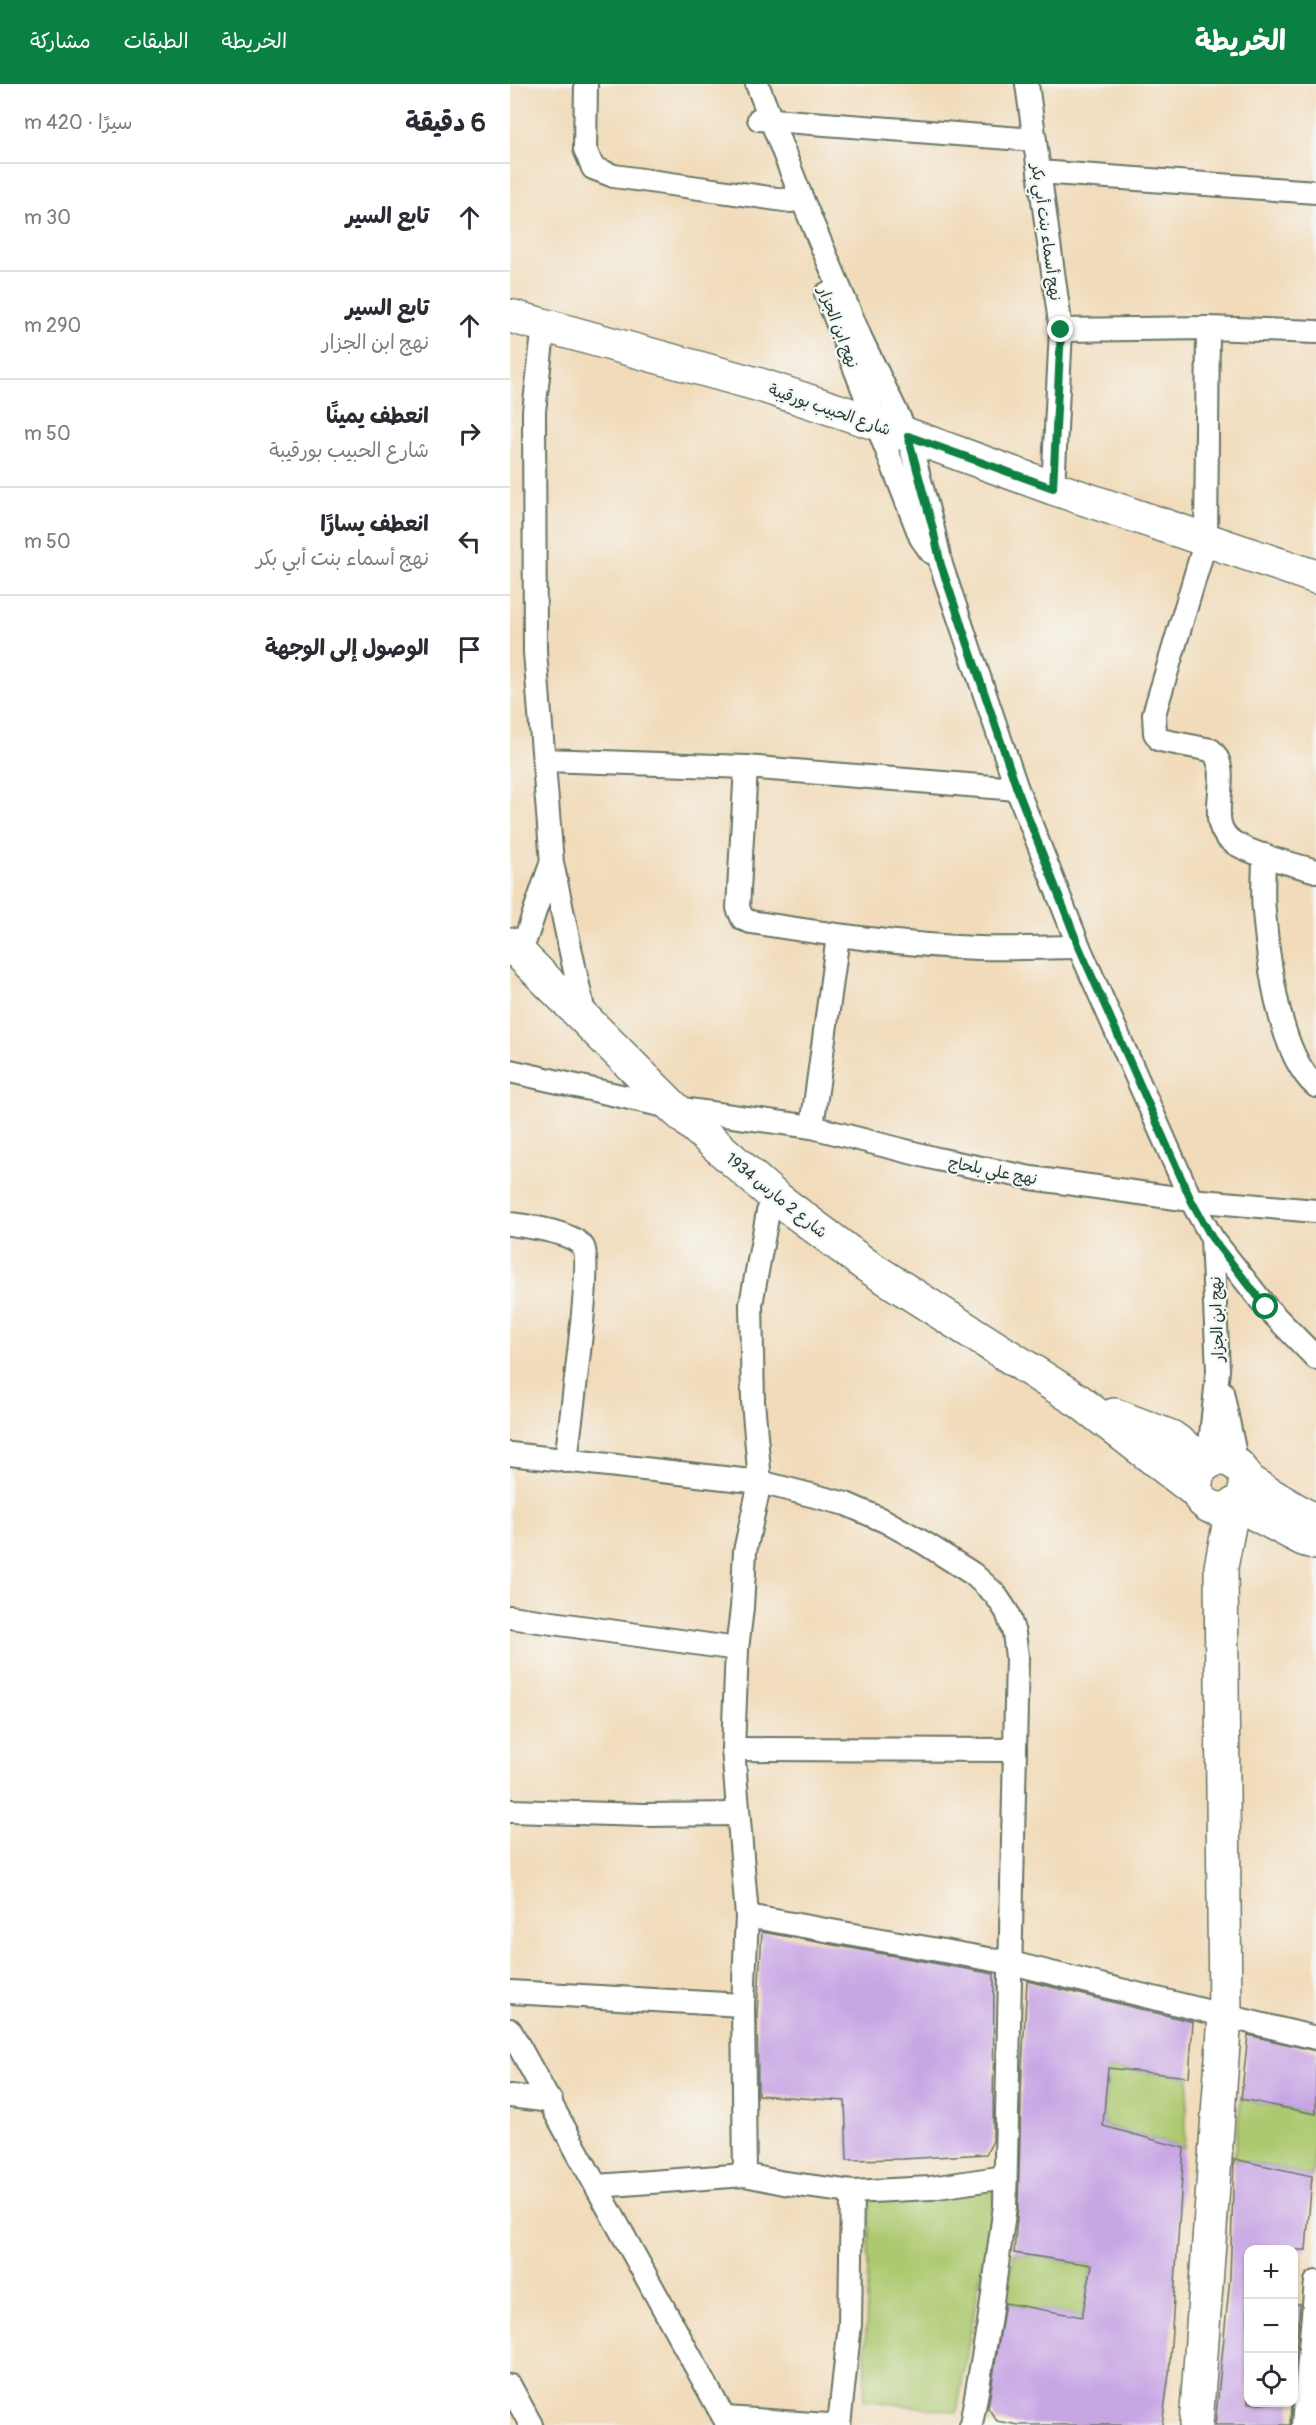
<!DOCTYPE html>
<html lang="ar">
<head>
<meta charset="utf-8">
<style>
  :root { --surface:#fff; --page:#f2f2f3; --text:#2b2b33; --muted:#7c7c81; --line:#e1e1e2; --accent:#0b8043 }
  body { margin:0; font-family:Pangolin,"Playpen Sans Arabic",sans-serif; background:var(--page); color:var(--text); direction:rtl }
  .controls { position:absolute; right:18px; bottom:18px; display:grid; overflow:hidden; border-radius:12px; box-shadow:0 2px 4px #0004 }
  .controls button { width:54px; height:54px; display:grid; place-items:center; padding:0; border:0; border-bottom:2px solid var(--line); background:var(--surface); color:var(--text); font:30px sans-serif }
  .stop { position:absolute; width:18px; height:18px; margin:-14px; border:4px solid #0b8043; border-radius:50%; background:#fff }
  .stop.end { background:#0b8043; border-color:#fff; box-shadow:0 2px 6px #0008 }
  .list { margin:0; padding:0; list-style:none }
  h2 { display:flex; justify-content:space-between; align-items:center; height:78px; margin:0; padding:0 24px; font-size:26px }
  h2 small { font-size:20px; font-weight:400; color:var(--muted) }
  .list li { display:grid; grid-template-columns:39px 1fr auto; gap:18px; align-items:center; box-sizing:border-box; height:108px; padding:0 24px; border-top:2px solid var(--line) }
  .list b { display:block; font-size:22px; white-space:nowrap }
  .list p { margin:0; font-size:20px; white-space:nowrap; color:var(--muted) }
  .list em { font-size:20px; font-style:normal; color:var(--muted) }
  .icon { flex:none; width:33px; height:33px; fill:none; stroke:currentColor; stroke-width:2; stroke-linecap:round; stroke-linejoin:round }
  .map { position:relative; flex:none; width:806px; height:2341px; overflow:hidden; direction:ltr }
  header { display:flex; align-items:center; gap:36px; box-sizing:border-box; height:84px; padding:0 30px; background:var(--accent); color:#fff }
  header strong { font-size:28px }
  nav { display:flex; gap:33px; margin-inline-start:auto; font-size:21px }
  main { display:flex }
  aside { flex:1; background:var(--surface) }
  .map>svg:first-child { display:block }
  .green { fill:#adc96f; stroke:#668352; stroke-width:1.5 }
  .building { fill:#c8a6e4 }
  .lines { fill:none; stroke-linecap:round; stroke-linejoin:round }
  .street-casing { stroke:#687463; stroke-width:26 }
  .secondary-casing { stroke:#687463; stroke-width:36 }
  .street { stroke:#fff; stroke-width:22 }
  .secondary { stroke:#fff; stroke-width:33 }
  .route { stroke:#0b8043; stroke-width:8 }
  .labels { text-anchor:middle; stroke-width:4.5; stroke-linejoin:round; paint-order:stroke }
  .street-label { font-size:16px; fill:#1f3d34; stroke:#f6f6f2 }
</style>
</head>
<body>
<header>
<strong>الخريطة</strong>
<nav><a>الخريطة</a><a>الطبقات</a><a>مشاركة</a></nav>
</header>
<main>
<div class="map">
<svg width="806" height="2341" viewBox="0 0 806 2341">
  <rect width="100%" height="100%" fill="#f6f6f2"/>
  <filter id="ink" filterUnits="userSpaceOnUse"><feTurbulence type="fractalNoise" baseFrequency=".0167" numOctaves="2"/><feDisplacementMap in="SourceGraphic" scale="12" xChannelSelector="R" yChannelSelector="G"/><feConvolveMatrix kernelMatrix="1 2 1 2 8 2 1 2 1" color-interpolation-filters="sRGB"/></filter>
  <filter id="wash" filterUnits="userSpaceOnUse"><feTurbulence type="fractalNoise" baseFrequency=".008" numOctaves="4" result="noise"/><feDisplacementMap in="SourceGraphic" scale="24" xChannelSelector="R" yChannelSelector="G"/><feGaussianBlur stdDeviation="1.35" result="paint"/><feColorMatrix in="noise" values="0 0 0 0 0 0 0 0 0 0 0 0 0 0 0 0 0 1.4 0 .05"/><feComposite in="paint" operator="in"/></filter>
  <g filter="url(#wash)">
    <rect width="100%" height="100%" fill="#f1dbba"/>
    <!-- green -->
    <g class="green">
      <polygon points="598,1984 679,1993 674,2064 593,2041"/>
      <polygon points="731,2015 806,2030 802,2092 724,2075"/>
      <polygon points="486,2099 447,2328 354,2316 360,2110"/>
      <polygon points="504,2169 582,2181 572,2233 495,2219"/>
    </g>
    <g id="blocks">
      <!-- building -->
      <g class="building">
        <polygon points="252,1848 484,1890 483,2057 476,2070 393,2075 337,2076 335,2017 248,2011 247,1929"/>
        <polygon points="517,1897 683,1938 679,1993 598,1984 595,2017 593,2042 674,2064 659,2290 652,2341 509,2341 487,2337 478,2324 495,2219 572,2233 582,2181 504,2169 508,2122 512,1983"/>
        <polygon points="738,1951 806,1967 806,2030 731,2015"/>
        <polygon points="724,2075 802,2092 796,2166 738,2166 738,2319 781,2319 780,2341 705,2341 720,2194"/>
        <polygon points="783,2220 790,2220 783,2296"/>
      </g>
    </g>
  </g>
  <g filter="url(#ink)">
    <use href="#blocks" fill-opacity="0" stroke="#687463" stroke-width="1.5"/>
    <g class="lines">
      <defs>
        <g id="street">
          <polyline points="76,0 75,65 83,84 104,92 281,117 292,115"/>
          <polyline points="247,0 292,115 351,255 398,352 423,445 431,481 507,705 569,863 681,1116 702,1154 708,1286 698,1379"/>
          <polyline points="517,0 551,246 543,404"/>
          <polyline points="249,35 525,56"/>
          <polyline points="529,88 806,108"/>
          <polyline points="316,210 411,454 421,468"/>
          <polyline points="34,241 24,327 25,568 42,779 75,934"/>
          <path d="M 698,244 L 696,456 L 644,630 L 645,649 L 650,656 L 701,666 C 727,690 689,740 726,760 C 750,773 780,779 806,787"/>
          <polyline points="551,246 698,244 806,248"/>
          <polyline points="34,676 236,683 507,705"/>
          <path d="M 236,683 L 228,824 L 233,835 L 241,838 C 316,850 392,861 468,864 C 502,865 535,863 569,863"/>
          <path d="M 754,771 C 754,790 752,809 754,827 C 758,875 769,971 806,1002"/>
          <polyline points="10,871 41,780"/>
          <polyline points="0,987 164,1024 302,1043 427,1075 521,1094 681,1116 806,1127"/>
          <polyline points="302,1043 328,852"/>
          <path d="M 0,1140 C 17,1142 63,1148 73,1163 C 83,1178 59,1348 56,1377"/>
          <polyline points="702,1154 756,1223 806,1274"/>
          <polyline points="712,1308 727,1380"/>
          <polyline points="0,1370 250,1398 336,1420 375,1437 416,1460 463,1490 485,1510 497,1528 504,1549 507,1573 495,2122 479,2239 461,2341"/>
          <polyline points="0,1533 227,1565"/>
          <polyline points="223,1665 505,1666"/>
          <polyline points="0,1727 134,1731 227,1730"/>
          <polyline points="237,1832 501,1879 806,1954"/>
          <polyline points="0,1908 233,1921"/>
          <polyline points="0,1946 218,2341"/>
          <polyline points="0,2012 41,2017"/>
          <polyline points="235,2091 233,1921 237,1832 223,1665 227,1565 232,1524 235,1467 250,1398 243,1317 241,1220 258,1128 265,1113"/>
          <polyline points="87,2102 235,2091 274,2099 342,2108 421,2104 495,2093"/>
          <polyline points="0,2302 21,2341"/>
          <polyline points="215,2334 318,2341"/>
          <polyline points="329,2341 340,2240 342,2108"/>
          <polyline points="793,2341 806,2198"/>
        </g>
        <g id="secondary">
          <polyline points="0,232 250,301 365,339 543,404 806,493"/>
          <polyline points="0,860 164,1024 265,1113 356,1181 569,1317 688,1409"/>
          <polyline points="604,1331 661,1353 698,1379"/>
          <circle cx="711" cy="1400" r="25"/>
          <polyline points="736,1396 806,1438"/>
          <polyline points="726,1420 793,1455 806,1459"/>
          <polyline points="686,2341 715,1932 711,1483 723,1421"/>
        </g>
      </defs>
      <!-- street casing -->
      <use href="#street" class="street-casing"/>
      <!-- secondary casing -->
      <use href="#secondary" class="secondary-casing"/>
      <!-- street -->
      <use href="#street" class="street"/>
      <!-- secondary -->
      <use href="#secondary" class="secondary"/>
    </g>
  </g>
  <g class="lines" filter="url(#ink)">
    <!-- route -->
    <polyline class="route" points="551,246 543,404 398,352 423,445 431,481 507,705 569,863 681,1116 702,1154 756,1223"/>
  </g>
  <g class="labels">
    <!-- street labels -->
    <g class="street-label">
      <text transform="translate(537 148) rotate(82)" y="6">نهج أسماء بنت أبي بكر</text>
      <text transform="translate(329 243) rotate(69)" y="6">نهج ابن الجزار</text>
      <text transform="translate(320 325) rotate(19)" y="6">شارع الحبيب بورقيبة</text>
      <text transform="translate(483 1086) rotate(11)" y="6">نهج علي بلحاج</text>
      <text transform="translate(267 1111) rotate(39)" y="6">شارع 2 مارس 1934</text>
      <text transform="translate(706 1235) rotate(-92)" y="6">نهج ابن الجزار</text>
    </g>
  </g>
</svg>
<div class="controls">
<button>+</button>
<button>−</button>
<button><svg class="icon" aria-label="locate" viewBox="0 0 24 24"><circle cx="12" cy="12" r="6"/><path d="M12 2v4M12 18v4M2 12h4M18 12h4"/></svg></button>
</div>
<div class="stop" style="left:756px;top:1223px"></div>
<div class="stop end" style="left:551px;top:246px"></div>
</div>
<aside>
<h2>6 دقيقة<small>سيرًا · 420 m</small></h2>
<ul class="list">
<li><svg class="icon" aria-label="ahead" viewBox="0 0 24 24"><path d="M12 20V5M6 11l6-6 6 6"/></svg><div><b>تابع السير</b></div><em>30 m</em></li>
<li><svg class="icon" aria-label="ahead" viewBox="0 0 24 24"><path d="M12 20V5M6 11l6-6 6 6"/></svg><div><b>تابع السير</b><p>نهج ابن الجزار</p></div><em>290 m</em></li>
<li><svg class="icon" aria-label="right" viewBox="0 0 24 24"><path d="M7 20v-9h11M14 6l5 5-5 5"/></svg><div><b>انعطف يمينًا</b><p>شارع الحبيب بورقيبة</p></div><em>50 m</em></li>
<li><svg class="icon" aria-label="left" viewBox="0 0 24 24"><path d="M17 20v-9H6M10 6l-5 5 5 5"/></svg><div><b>انعطف يسارًا</b><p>نهج أسماء بنت أبي بكر</p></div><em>50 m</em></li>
<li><svg class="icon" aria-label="arrive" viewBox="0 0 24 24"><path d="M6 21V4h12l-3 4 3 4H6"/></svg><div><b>الوصول إلى الوجهة</b></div></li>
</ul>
</aside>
</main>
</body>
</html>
